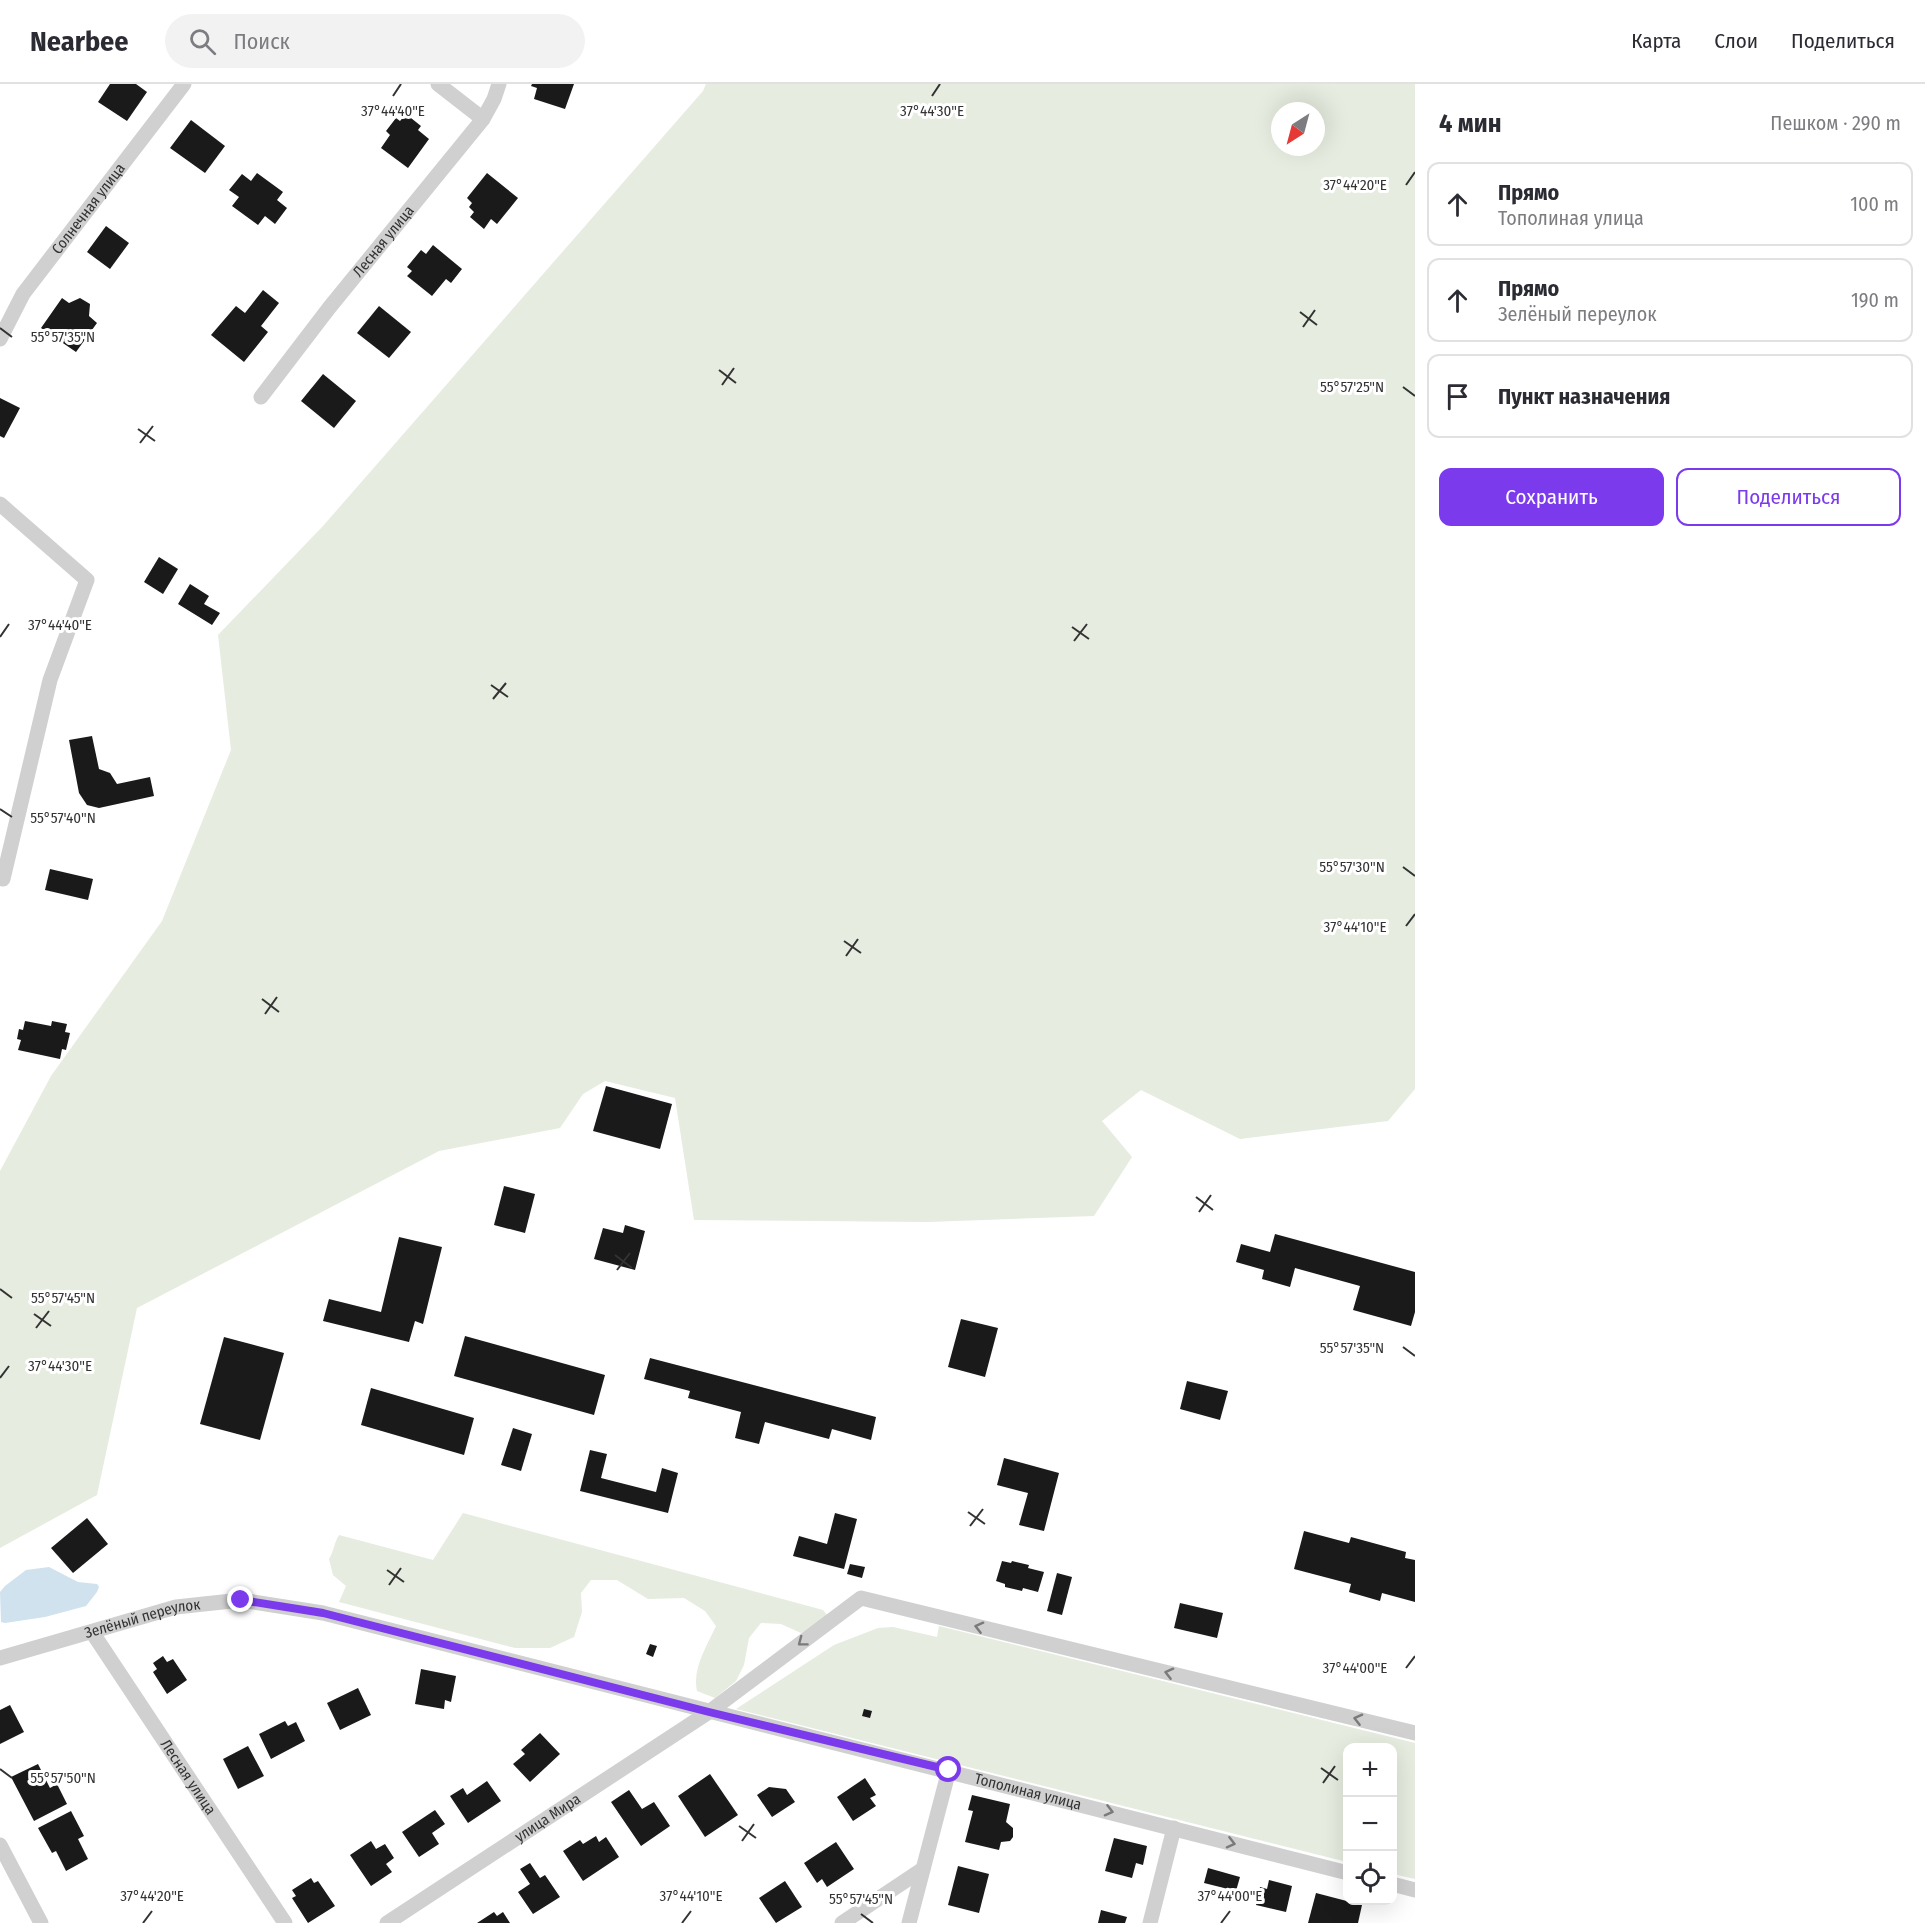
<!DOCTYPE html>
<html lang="ru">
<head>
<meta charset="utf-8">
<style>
  :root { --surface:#fff; --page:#f2f2f3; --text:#2b2b33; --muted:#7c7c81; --line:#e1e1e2; --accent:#7c3aed }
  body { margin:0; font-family:"Fira Sans Condensed",sans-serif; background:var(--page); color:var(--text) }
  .controls { position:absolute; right:18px; bottom:18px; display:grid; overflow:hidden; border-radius:12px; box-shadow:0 6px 24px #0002 }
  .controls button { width:54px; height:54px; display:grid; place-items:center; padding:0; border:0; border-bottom:2px solid var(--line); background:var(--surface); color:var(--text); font:30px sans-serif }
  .compass { position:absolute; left:1271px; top:18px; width:54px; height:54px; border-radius:50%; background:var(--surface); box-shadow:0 6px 24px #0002; rotate:216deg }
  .stop { position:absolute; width:18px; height:18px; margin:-14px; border:4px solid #7c3aed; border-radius:50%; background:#fff }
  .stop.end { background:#7c3aed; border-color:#fff; box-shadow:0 2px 6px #0008 }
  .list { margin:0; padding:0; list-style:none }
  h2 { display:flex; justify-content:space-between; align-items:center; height:78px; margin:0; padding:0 24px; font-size:26px }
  h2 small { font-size:20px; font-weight:400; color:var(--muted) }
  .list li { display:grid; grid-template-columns:39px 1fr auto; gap:18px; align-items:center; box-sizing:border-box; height:84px; margin:0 12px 12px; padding:0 12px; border:2px solid var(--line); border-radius:12px }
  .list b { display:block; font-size:22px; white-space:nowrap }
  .list p { margin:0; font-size:20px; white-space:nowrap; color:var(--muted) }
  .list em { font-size:20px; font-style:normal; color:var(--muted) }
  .actions { display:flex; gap:12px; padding:18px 24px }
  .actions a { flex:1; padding:14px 0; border:2px solid var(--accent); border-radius:12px; text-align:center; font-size:21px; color:var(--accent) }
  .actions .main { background:var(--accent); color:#fff }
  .icon { flex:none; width:33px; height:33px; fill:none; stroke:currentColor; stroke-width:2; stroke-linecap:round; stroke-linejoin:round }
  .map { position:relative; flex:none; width:1415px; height:1839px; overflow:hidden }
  header { display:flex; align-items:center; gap:36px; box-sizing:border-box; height:84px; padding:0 30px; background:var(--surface); border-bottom:2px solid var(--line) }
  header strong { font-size:28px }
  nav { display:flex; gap:33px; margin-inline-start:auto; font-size:21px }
  .search { width:420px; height:54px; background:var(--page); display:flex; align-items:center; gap:15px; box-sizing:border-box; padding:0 21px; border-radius:33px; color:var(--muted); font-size:22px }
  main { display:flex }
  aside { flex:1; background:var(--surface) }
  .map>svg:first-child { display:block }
  .green { fill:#e6ecdf; fill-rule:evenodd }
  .water { fill:#cfe2ee }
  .building { fill:#1a1a1a }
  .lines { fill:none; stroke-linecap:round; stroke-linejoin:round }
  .street { stroke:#d0d0d0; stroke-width:15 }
  .oneway { stroke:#7a7a7a }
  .route { stroke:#7c3aed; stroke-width:8 }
  .ticks { fill:none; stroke:#333; stroke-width:2 }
  .labels { text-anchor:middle; stroke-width:6; stroke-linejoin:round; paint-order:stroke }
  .street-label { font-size:15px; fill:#333; stroke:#fff }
  .ticks-label { font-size:15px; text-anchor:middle; fill:#333; stroke:#fff; stroke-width:6; stroke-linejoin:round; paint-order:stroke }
</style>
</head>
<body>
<header>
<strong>Nearbee</strong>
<div class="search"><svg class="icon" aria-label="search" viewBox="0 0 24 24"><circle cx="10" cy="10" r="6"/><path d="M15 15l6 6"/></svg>Поиск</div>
<nav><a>Карта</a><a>Слои</a><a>Поделиться</a></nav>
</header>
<main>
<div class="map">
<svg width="1415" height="1839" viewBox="0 0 1415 1839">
  <rect width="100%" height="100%" fill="#fff"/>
  <!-- green -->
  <g class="green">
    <path d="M 706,0 L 1415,0 L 1415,1005 L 1388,1037 L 1240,1055 L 1141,1006 L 1102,1037 L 1132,1073 L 1094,1132 L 927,1138 L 694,1136 L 675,1014 L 605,997 L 583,1010 L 560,1044 L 439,1067 L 137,1224 L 97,1411 L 0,1464 L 0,1087 L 51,992 L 162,837 L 231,666 L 218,551 L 323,442 L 703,7 ZM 1280,27 L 1316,27 L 1316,63 L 1280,63 Z"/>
    <path d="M 463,1429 L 823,1526 L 827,1531 L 821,1540 L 801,1549 L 781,1540 L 761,1539 L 749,1554 L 744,1581 L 736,1597 L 715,1614 L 697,1607 C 692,1584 707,1562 716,1542 L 705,1527 L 684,1514 L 648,1515 L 617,1496 L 591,1496 L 581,1509 L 582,1528 L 574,1553 L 550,1564 L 515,1564 L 339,1518 L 346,1502 L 333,1491 L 329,1475 C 334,1467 334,1459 339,1451 L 433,1476 Z"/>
    <polygon points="939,1542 1415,1659 1415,1795 1393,1790 1392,1664 1348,1664 1347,1778 736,1625 834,1561 878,1544 893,1543 937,1553"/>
  </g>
  <!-- water -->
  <polygon class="water" points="49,1483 78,1498 97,1500 99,1503 97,1508 86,1522 45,1533 5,1539 1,1538 0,1508 5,1502 26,1486"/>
  <!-- building -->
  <g class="building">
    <polygon points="110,0 136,0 147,8 127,37 98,18"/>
    <polygon points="532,0 574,0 565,25 534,15 537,4 531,2"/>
    <polygon points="406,30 421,42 418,46 429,55 408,84 381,64 390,51 386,47 396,34 400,37"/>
    <polygon points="191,36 225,62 205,89 170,64"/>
    <polygon points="257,89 283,108 277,116 287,124 275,140 265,132 258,141 232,122 239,113 229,106 242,90 251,97"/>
    <polygon points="487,89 518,114 497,140 491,135 484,145 470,133 474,128 469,123 472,119 467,114"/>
    <polygon points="106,142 129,159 110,185 87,168"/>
    <polygon points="433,161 462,185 451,199 446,195 432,212 407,192 412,187 407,183 421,166 426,170"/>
    <polygon points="263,206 279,219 261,242 268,248 244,278 211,251 236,222 245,229"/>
    <polygon points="62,214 69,219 80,214 90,220 89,232 97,239 76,268 41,244"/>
    <polygon points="379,222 411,248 389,274 357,249"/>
    <polygon points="323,290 356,317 334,344 301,317"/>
    <polygon points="0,314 20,324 4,354 0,352"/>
    <polygon points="159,473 178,485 163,510 144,498"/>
    <polygon points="190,500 209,512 204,520 220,529 212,541 178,520"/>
    <polygon points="92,652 99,685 110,689 117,700 150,693 154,712 99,724 87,721 79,709 69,656"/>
    <polygon points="50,785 93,795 88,816 45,806"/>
    <polygon points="25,937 51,942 52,937 67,940 65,948 70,949 66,966 62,965 60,975 18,966 21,956 17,955 19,945 23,946"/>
    <polygon points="606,1002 672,1020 660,1065 593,1047"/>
    <polygon points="504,1102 535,1110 525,1149 494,1141"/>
    <polygon points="625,1141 645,1147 635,1186 594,1175 603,1144 623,1149"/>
    <polygon points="1275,1150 1415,1188 1415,1228 1411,1242 1353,1226 1360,1202 1295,1184 1290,1203 1262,1195 1264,1186 1236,1178 1241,1160 1270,1168"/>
    <polygon points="399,1153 442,1163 423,1240 415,1237 409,1258 323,1237 329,1215 381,1228"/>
    <polygon points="961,1235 998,1244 985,1293 948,1283"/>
    <polygon points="465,1252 605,1291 594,1331 454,1292"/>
    <polygon points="224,1253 284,1269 260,1356 200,1340"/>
    <polygon points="650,1274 876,1333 871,1356 832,1345 829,1355 765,1338 759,1360 735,1354 741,1328 688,1314 690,1307 644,1295"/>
    <polygon points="1187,1297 1228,1307 1220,1336 1180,1325"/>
    <polygon points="371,1304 474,1334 464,1371 361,1341"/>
    <polygon points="513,1344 532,1350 521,1387 501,1381"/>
    <polygon points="590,1366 607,1370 601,1394 656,1408 662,1384 678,1389 668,1429 580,1407"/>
    <polygon points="1004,1374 1059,1389 1044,1447 1019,1441 1028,1409 997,1401"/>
    <polygon points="835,1429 857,1435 844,1485 793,1472 799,1452 827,1460"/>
    <polygon points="87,1434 108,1460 73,1489 51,1464"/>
    <polygon points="1304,1447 1349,1459 1351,1453 1406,1468 1405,1474 1415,1476 1415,1518 1382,1509 1380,1517 1349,1508 1351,1500 1294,1485"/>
    <polygon points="1002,1477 1011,1479 1012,1477 1029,1481 1028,1484 1044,1488 1038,1508 1023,1504 1022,1507 1005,1503 1005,1500 996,1497"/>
    <polygon points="850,1480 865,1483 862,1494 847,1490"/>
    <polygon points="1057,1489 1072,1493 1062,1531 1047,1527"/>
    <polygon points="1180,1519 1223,1529 1217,1554 1174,1544"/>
    <polygon points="650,1560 657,1562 653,1573 646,1570"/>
    <polygon points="163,1572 167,1578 173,1575 187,1596 167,1610 153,1588 157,1585 153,1579"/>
    <polygon points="421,1585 456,1592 451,1618 445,1616 444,1625 415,1620"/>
    <polygon points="358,1604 371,1631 340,1646 327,1619"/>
    <polygon points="10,1621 24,1648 0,1660 0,1626"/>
    <polygon points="864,1625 872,1627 870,1634 862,1632"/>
    <polygon points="285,1637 288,1642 296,1638 305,1657 271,1675 259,1650"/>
    <polygon points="540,1649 560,1670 530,1698 513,1680 525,1670 521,1666"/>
    <polygon points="248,1662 264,1692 238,1705 223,1675"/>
    <polygon points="38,1680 50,1704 57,1700 67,1720 34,1737 11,1693"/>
    <polygon points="710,1690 738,1731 705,1753 678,1712"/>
    <polygon points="865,1694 876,1711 870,1714 876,1722 853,1737 837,1713"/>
    <polygon points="487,1697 501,1717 468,1739 450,1712 463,1704 467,1711"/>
    <polygon points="769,1703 786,1705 795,1718 772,1733 757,1711"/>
    <polygon points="629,1706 642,1725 654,1718 670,1742 641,1762 611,1718"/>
    <polygon points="972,1711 1010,1720 1006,1738 1013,1744 1013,1753 1010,1757 1001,1758 999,1766 965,1758 973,1727 968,1726"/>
    <polygon points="435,1726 445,1740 432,1749 439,1760 419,1773 402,1748"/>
    <polygon points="71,1727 84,1752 78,1755 88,1775 66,1787 56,1767 52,1769 38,1744"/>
    <polygon points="596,1752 599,1758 606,1753 619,1773 583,1797 563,1767 580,1756 583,1760"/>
    <polygon points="1114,1754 1147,1762 1143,1781 1136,1779 1132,1794 1105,1787"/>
    <polygon points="371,1757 376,1765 385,1760 394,1774 386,1780 392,1788 371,1802 350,1771"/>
    <polygon points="836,1758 854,1785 827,1803 822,1795 817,1799 804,1779"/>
    <polygon points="530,1779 540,1794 545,1791 560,1813 533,1830 518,1808 530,1800 520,1785"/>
    <polygon points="958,1782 989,1790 979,1829 948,1821"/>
    <polygon points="1208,1784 1240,1793 1236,1807 1204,1799"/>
    <polygon points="311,1794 314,1799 318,1797 335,1822 308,1839 292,1814 296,1812 292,1806"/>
    <polygon points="1269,1796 1292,1802 1286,1828 1256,1821 1260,1803 1267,1805"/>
    <polygon points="785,1797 802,1823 776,1839 759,1814"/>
    <polygon points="1316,1809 1362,1821 1358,1839 1308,1839"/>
    <polygon points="1101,1826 1127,1833 1125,1839 1098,1839"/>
    <polygon points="494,1828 497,1832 503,1828 510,1839 477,1839"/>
  </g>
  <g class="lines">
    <!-- street -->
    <g class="street">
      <polyline points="438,0 483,35"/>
      <path id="s1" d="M 0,255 L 23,210 L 184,0"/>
      <path id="s2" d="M 261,313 L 329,224 L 483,35 L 494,15 L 499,0"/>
      <polyline points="0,420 87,496 50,596 3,795"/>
      <path id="s3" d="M 92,1548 L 285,1839"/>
      <path id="s4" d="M 0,1574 L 176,1523 L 241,1516 L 323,1529 C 664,1617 1006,1701 1348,1789"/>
      <polyline points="0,1761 41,1839"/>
      <polyline points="1392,1800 1415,1806"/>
      <path id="s5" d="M 387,1839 L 709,1628 L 861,1514 L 1415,1649"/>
      <polyline points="842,1839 923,1785"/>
      <polyline points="909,1839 949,1686"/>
      <polyline points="1150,1839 1174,1744"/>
    </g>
  </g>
  <!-- one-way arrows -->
  <defs><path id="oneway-chevron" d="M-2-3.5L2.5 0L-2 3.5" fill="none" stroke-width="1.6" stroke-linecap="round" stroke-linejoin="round" transform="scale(1.5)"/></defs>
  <g class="oneway">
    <use href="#oneway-chevron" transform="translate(979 1543) rotate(-166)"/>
    <use href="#oneway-chevron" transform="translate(802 1558) rotate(143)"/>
    <use href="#oneway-chevron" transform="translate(1169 1589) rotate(-166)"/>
    <use href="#oneway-chevron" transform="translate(1358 1635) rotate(-166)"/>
    <use href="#oneway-chevron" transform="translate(1109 1727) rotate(14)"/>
    <use href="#oneway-chevron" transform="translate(1231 1759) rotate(14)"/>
  </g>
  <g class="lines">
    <!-- route -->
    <polyline class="route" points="241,1516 323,1529 709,1628 949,1686"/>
  </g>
  <!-- ticks -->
  <path class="ticks" d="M 393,12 L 401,0M 932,12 L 940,0M 1406,101 L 1415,88M 1300,228 L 1317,241M 1303,243 L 1315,226M 0,244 L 12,253M 719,286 L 736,299M 722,301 L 734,284M 1403,303 L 1415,312M 138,345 L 155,357M 140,359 L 153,342M 1072,543 L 1089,555M 0,553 L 9,540M 1074,557 L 1087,540M 491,601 L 508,613M 493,615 L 506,599M 0,725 L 12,733M 1403,783 L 1415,792M 1406,842 L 1415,830M 844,857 L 861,869M 846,872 L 858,855M 262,915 L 279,928M 265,930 L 277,913M 1196,1113 L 1213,1126M 1199,1128 L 1211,1111M 615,1171 L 632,1184M 617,1186 L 630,1169M 0,1205 L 12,1214M 34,1230 L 51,1242M 36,1244 L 49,1227M 1403,1263 L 1415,1272M 0,1294 L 9,1282M 968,1428 L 985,1440M 970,1442 L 983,1425M 387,1486 L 404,1498M 389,1501 L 401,1484M 1406,1584 L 1415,1572M 1321,1684 L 1338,1696M 0,1685 L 12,1694M 1323,1699 L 1335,1682M 739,1742 L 756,1754M 742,1757 L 754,1740M 861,1830 L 873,1839M 143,1839 L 152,1827M 682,1839 L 691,1827M 1221,1839 L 1230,1827"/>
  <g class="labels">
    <!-- street labels -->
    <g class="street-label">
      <text dy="5" stroke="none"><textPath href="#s1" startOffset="158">Солнечная улица</textPath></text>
      <text dy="5" stroke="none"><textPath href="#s2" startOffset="198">Лесная улица</textPath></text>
      <text dy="5" stroke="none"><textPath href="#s4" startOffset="148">Зелёный переулок</textPath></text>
      <text dy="5" stroke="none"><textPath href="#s3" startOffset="174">Лесная улица</textPath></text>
      <text dy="5" stroke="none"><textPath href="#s4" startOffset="1059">Тополиная улица</textPath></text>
      <text dy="5" stroke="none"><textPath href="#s5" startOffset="192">улица Мира</textPath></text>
    </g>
  </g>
  <g class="ticks-label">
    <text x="932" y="32">37°44'30"E</text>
    <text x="393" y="32">37°44'40"E</text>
    <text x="1355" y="106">37°44'20"E</text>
    <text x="63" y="258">55°57'35"N</text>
    <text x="1352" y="308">55°57'25"N</text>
    <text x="60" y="546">37°44'40"E</text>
    <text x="63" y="739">55°57'40"N</text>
    <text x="1352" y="788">55°57'30"N</text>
    <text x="1355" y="848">37°44'10"E</text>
    <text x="63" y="1219">55°57'45"N</text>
    <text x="1352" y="1269">55°57'35"N</text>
    <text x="60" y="1287">37°44'30"E</text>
    <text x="1355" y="1589">37°44'00"E</text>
    <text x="63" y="1699">55°57'50"N</text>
    <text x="152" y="1817">37°44'20"E</text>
    <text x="691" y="1817">37°44'10"E</text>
    <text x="1230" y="1817">37°44'00"E</text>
    <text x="861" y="1820">55°57'45"N</text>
  </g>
</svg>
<div class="controls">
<button>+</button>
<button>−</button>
<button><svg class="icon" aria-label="locate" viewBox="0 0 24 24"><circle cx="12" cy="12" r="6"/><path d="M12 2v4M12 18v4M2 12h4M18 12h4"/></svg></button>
</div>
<svg class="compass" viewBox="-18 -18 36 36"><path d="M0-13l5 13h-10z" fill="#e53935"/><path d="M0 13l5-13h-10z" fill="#7c7c81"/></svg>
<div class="stop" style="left:949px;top:1686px"></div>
<div class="stop end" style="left:241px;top:1516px"></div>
</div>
<aside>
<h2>4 мин<small>Пешком · 290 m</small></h2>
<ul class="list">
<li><svg class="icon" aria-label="ahead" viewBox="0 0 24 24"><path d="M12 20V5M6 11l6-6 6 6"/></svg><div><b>Прямо</b><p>Тополиная улица</p></div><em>100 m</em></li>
<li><svg class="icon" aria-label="ahead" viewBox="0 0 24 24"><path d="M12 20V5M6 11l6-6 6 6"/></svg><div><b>Прямо</b><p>Зелёный переулок</p></div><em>190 m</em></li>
<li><svg class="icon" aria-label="arrive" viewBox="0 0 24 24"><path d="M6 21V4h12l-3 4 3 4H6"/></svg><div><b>Пункт назначения</b></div></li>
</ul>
<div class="actions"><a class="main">Сохранить</a><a>Поделиться</a></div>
</aside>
</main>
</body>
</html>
